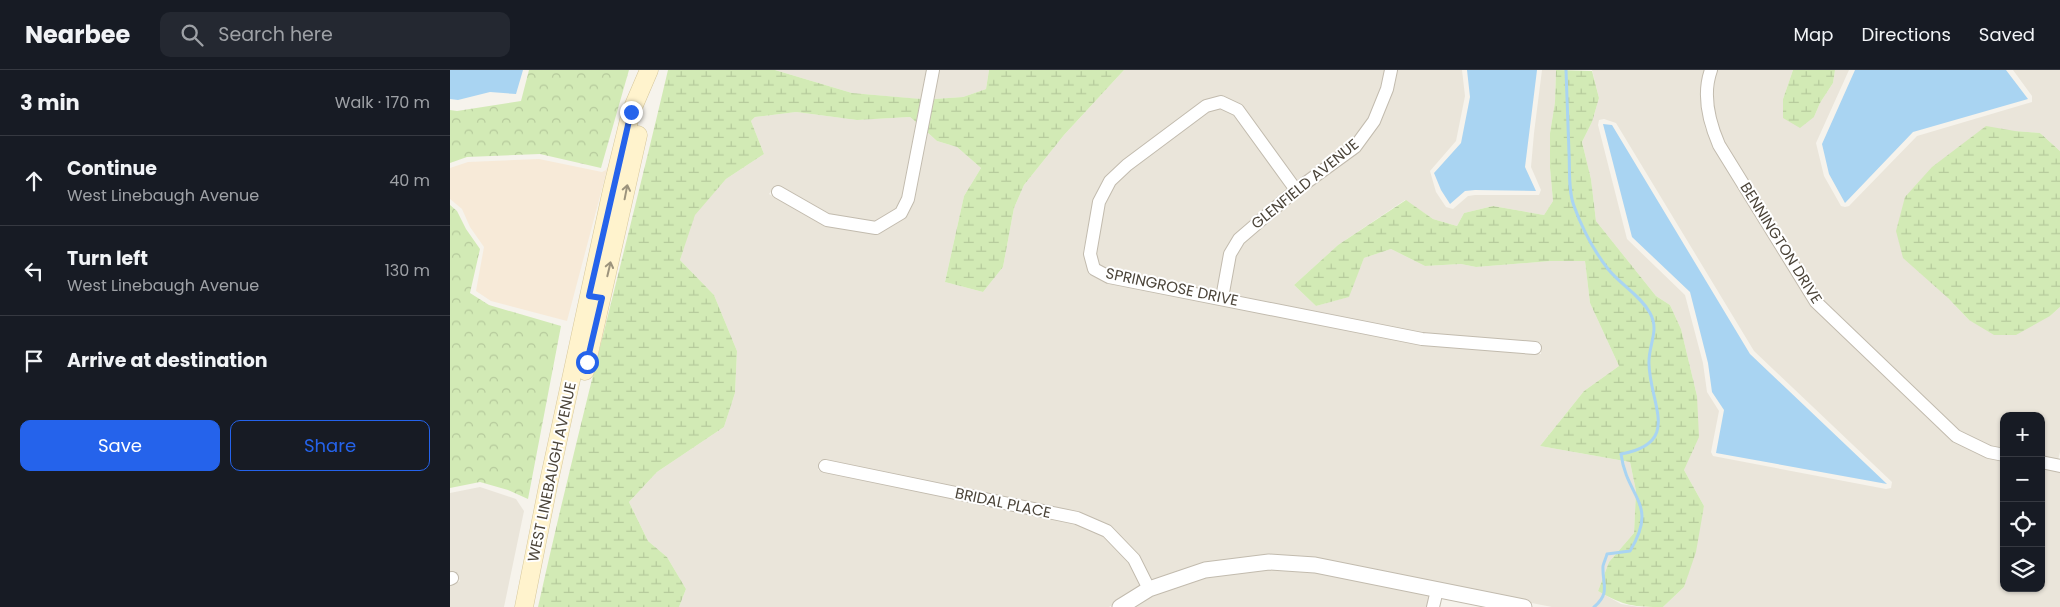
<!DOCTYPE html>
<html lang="en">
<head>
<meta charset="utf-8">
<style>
  :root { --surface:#171b24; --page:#242831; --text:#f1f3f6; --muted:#9ea1a6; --line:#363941; --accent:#2563eb }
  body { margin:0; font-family:Poppins,sans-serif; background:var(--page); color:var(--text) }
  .controls { position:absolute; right:15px; bottom:15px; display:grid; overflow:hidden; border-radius:10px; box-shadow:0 1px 4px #0004 }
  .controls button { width:45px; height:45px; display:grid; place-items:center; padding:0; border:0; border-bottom:1px solid var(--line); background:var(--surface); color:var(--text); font:25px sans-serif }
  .stop { position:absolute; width:15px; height:15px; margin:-11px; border:4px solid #2563eb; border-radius:50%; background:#fff }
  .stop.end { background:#2563eb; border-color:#fff; box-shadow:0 1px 5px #0008 }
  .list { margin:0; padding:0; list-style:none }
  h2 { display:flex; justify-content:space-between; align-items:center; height:65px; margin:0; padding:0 20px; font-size:21px }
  h2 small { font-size:16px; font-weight:400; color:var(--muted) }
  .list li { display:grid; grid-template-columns:32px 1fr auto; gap:15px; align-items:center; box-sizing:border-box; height:90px; padding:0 20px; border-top:1px solid var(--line) }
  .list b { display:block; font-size:19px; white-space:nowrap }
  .list p { margin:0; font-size:16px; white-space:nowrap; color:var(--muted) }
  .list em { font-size:16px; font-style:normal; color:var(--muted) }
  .actions { display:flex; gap:10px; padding:15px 20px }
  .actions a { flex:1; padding:11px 0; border:1px solid var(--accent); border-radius:10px; text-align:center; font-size:18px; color:var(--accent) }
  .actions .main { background:var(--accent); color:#fff }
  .icon { flex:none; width:28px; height:28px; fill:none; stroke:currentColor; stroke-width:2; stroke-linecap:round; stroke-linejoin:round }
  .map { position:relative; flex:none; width:1610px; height:537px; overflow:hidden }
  header { display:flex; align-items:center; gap:30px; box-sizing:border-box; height:70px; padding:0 25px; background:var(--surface); border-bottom:1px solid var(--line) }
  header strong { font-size:24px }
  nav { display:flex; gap:28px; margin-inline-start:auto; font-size:18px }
  .search { width:350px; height:45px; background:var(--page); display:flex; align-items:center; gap:12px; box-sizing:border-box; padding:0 18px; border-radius:10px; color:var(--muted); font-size:19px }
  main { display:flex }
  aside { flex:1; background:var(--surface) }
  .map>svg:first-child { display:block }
  .residential { fill:#eae5da; fill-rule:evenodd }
  .commercial { fill:#f7ead8 }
  .forest { fill:url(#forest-crowns) }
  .wetland { fill:url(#wetland-marsh) }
  .water { fill:#a9d4f2 }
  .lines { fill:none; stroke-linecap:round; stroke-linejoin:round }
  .stream { stroke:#a9d4f2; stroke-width:3 }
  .minor-casing { stroke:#c2bbae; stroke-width:14 }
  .tertiary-casing { stroke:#c2bbae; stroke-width:17 }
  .secondary-casing { stroke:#d6c79b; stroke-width:19 }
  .minor { stroke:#fff; stroke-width:12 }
  .tertiary { stroke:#fff; stroke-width:15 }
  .secondary { stroke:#fff3cd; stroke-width:18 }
  .oneway { stroke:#9c937c }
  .route { stroke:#2563eb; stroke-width:6 }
  .labels { text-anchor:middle; stroke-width:4; stroke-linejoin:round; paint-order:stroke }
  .street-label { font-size:15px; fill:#4b4439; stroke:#fff }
</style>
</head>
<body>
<header>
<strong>Nearbee</strong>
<div class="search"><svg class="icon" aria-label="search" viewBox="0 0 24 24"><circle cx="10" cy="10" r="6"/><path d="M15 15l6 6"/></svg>Search here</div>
<nav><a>Map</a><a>Directions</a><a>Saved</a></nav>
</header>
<main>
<aside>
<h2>3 min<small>Walk · 170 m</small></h2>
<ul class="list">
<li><svg class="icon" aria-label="ahead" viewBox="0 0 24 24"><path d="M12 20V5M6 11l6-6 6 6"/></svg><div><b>Continue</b><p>West Linebaugh Avenue</p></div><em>40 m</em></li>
<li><svg class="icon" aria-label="left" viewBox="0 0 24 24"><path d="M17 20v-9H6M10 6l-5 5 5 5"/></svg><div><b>Turn left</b><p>West Linebaugh Avenue</p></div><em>130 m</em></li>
<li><svg class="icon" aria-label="arrive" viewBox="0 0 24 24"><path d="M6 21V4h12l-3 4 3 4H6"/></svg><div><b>Arrive at destination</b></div></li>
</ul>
<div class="actions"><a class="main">Save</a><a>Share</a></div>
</aside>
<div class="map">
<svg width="1610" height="537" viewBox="0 0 1610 537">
  <defs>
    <pattern id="forest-crowns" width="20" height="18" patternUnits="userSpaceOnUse" patternTransform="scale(1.25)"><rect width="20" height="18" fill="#d2eab5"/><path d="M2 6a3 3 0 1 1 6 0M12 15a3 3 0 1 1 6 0" fill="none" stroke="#b6ca9c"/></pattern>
    <pattern id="wetland-marsh" width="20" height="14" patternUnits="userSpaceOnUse" patternTransform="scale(1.25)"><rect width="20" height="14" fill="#d2eab5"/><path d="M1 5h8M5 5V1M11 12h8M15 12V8" fill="none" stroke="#b6ca9c"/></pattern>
  </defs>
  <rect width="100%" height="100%" fill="#f6f3ec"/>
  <!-- residential -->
  <g class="residential">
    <polygon points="325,0 477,0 471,29 469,29 402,23"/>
    <polygon points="489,0 539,0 536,19 513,27 484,29"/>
    <polygon points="674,0 935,0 931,17 919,48 901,73 847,112 793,37 773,27 752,32 673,91 654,108 643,131 633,183 638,200 641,204 656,212 970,274 1091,284 1091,273 972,263 779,224 786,186 794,172 850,125 909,81 930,53 943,21 948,0 1012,0 1015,26 1006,71 980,101 986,122 996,137 1003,139 1018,126 1025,125 1089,125 1091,120 1081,97 1084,63 1092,0 1106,0 1105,32 1100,63 1100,98 1103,131 1094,145 1043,136 1014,143 1007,156 983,149 955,130 888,175 844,215 866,236 898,227 914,188 941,179 975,196 1011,194 1026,197 1101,191 1135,191 1140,233 1169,296 1134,321 1090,376 1180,392 1186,421 1184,463 1159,492 1148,521 1171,534 1189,537 1102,537 866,490 818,486 754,494 702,512 689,485 661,457 629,443 370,390 368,400 625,453 653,465 679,492 692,517 659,537 229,537 236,519 217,487 198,471 179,432 207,402 274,357 285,323 287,281 264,225 230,190 244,145 276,109 314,84 301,51 305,47 346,42 407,50 460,47 466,52 452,128 446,140 425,152 379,145 326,115 319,124 374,155 426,163 430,163 457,146 464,131 477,62 487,71 507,77 531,98 514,126 495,212 533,222 553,197 564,138 574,115 614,65"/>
    <path d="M 1142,0 L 1254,0 L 1251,33 L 1255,58 L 1264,77 L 1362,236 L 1502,370 L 1554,390 L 1554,518 L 1591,518 L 1591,398 L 1610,402 L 1610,537 L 1213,537 L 1234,517 L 1254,436 L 1234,400 L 1247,326 L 1231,259 L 1220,235 L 1206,226 L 1146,151 L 1141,109 L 1132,72 L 1142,52 L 1149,28 ZM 1154,49 L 1166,53 L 1304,281 L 1442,412 L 1441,418 L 1436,419 L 1263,386 L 1261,382 L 1269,341 L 1257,322 L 1253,293 L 1235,225 L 1177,169 L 1148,55 L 1149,50 Z"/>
    <polygon points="1267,0 1343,0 1333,29 1364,47 1370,33 1383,13 1385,0 1399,0 1366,73 1374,106 1391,136 1395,137 1399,136 1467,66 1582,32 1582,26 1563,0 1610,0 1610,81 1590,63 1565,61 1498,228 1519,250 1600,246 1610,237 1610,382 1608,390 1591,387 1591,346 1554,346 1554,379 1541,376 1510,362 1371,229 1275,73 1267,56 1263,32 1265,8"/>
    <polygon points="770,38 783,44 838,119 785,165 767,222 661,202 649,196 646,184 655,134 665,114 681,99 759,41"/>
    <polygon points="30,417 66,429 74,441 54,537 0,537 0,514 10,511 5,501 0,503 0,423"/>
    <polygon points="819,497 864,501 980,524 977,537 681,537 702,524 756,505"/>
  </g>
  <!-- commercial -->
  <polygon class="commercial" points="89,89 152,102 156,100 158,96 117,251 41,231 26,221 34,177 20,157 12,139 0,129 0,98 18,92"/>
  <!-- forest -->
  <g class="forest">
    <polygon points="79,0 179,0 151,98 90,84 17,87 0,93 0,40 7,41 71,31"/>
    <polygon points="0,135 7,141 16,159 30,179 20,223 39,235 111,256 78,429 58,420 30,412 0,418"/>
  </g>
  <!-- wetland -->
  <g class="wetland">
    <path d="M 218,0 L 325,0 L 402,23 L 471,29 L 466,52 L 460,47 L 407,50 L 346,42 L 305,47 L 301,51 L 314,84 L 276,109 L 245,145 L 230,190 L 264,225 L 287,281 L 285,323 L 274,357 L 207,402 L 179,432 L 198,471 L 217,487 L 236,519 L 229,537 L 88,537 C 128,357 176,179 218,0 Z"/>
    <polygon points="539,0 674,0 614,65 574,115 564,138 553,197 533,222 495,212 514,126 531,98 507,77 487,71 477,62 484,29 513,27 536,19"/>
    <path d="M 1106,0 L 1142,1 L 1149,28 L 1142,52 L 1132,72 L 1141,109 L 1146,151 L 1206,226 L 1220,235 L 1231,259 L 1247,326 L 1249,367 L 1234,400 L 1254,436 L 1246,482 L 1234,517 L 1213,537 C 1184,537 1174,536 1148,521 L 1159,492 L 1184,463 L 1186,421 L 1180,392 L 1090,376 L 1134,321 L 1169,296 L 1140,233 L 1135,191 L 1101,191 L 1026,197 L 1011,194 L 975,196 L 941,179 L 914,188 L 899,227 L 866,236 L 844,215 L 888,175 L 956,130 L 983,149 L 1007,156 L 1014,143 L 1043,136 L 1094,145 L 1103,131 L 1100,98 L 1100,63 L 1105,32 Z"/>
    <polygon points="1343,0 1385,0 1383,13 1370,33 1364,47 1350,58 1333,48 1333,29"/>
    <polygon points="1536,56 1565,61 1590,63 1610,81 1610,237 1600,246 1566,265 1544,265 1519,250 1498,228 1453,188 1446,161 1455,127 1482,97"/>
  </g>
  <!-- water -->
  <g class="water">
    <polygon points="0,0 73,0 66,24 40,22 8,30 0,29"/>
    <polygon points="1017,0 1087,0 1075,97 1086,121 1025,120 1015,121 1000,134 991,120 984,103 1011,73 1020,27"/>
    <polygon points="1405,0 1556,0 1578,29 1463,62 1395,133 1379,104 1372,74"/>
    <polygon points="1153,54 1162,55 1300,284 1437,414 1266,383 1274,340 1262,322 1258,293 1240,222 1182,167"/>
  </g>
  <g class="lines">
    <!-- stream -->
    <path class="stream" d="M 1116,0 C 1117,28 1118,56 1119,83 C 1120,100 1118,120 1124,136 C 1132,158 1144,181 1158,199 C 1171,215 1190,225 1200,243 C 1210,261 1198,275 1199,294 C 1200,335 1232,373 1171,384 C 1177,429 1209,433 1180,481 L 1157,484 C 1156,488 1154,492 1153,496 C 1152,514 1161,523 1144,537"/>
    <defs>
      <g id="minor">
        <path d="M 1261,0 C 1252,25 1259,52 1269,75 L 1366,232 L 1506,366 L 1539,382 L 1554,385"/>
        <polyline points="846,120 788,40 771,32 756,36 677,95 660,111 649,132 640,184 644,199 659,207 972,269 1085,278"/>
        <polyline points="328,122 377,150 426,158 451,143 458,129 483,0"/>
        <polyline points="772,228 780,184 789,169 846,120 905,77 924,51 937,19 941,0"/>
        <polyline points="1591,392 1610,396"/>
        <polyline points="375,396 627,448 657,461 684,489 699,519"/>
        <polyline points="0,509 2,508"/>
        <polyline points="983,537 987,520"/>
      </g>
      <polyline id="tertiary" points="670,537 699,519 755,500 819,492 865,495 1074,537"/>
      <g id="secondary">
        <polyline points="135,301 188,65"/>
        <polyline points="74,537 99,411 162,120 181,42 199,0"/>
      </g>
    </defs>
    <!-- minor casing -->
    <use href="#minor" class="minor-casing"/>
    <!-- tertiary casing -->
    <use href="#tertiary" class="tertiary-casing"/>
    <!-- secondary casing -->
    <use href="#secondary" class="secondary-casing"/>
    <!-- minor -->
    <use href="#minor" class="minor"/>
    <!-- tertiary -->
    <use href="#tertiary" class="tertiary"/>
    <!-- secondary -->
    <use href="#secondary" class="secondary"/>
  </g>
  <!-- one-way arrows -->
  <defs><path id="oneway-shaft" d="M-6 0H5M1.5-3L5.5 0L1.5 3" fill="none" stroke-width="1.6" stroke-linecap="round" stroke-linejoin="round" transform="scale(1.25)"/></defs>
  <g class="oneway">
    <use href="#oneway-shaft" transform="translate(176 122) rotate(-79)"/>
    <use href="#oneway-shaft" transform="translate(159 199) rotate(-77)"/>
  </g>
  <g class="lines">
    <!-- route -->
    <polyline class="route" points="137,292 152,228 139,226 181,42"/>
  </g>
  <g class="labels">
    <!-- street labels -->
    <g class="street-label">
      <text transform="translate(855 114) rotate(-39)" y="5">GLENFIELD AVENUE</text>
      <text transform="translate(1331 173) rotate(58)" y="5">BENNINGTON DRIVE</text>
      <text transform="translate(722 217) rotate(12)" y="5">SPRINGROSE DRIVE</text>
      <text transform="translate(102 402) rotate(-78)" y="5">WEST LINEBAUGH AVENUE</text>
      <text transform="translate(553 433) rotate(12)" y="5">BRIDAL PLACE</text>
    </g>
  </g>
</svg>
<div class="controls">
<button>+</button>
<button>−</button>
<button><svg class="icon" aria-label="locate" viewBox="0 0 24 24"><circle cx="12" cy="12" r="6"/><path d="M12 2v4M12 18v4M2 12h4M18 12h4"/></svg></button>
<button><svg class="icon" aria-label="layers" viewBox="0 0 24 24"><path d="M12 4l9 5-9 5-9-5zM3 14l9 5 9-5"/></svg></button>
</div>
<div class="stop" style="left:137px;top:292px"></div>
<div class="stop end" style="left:181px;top:42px"></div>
</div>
</main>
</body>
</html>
